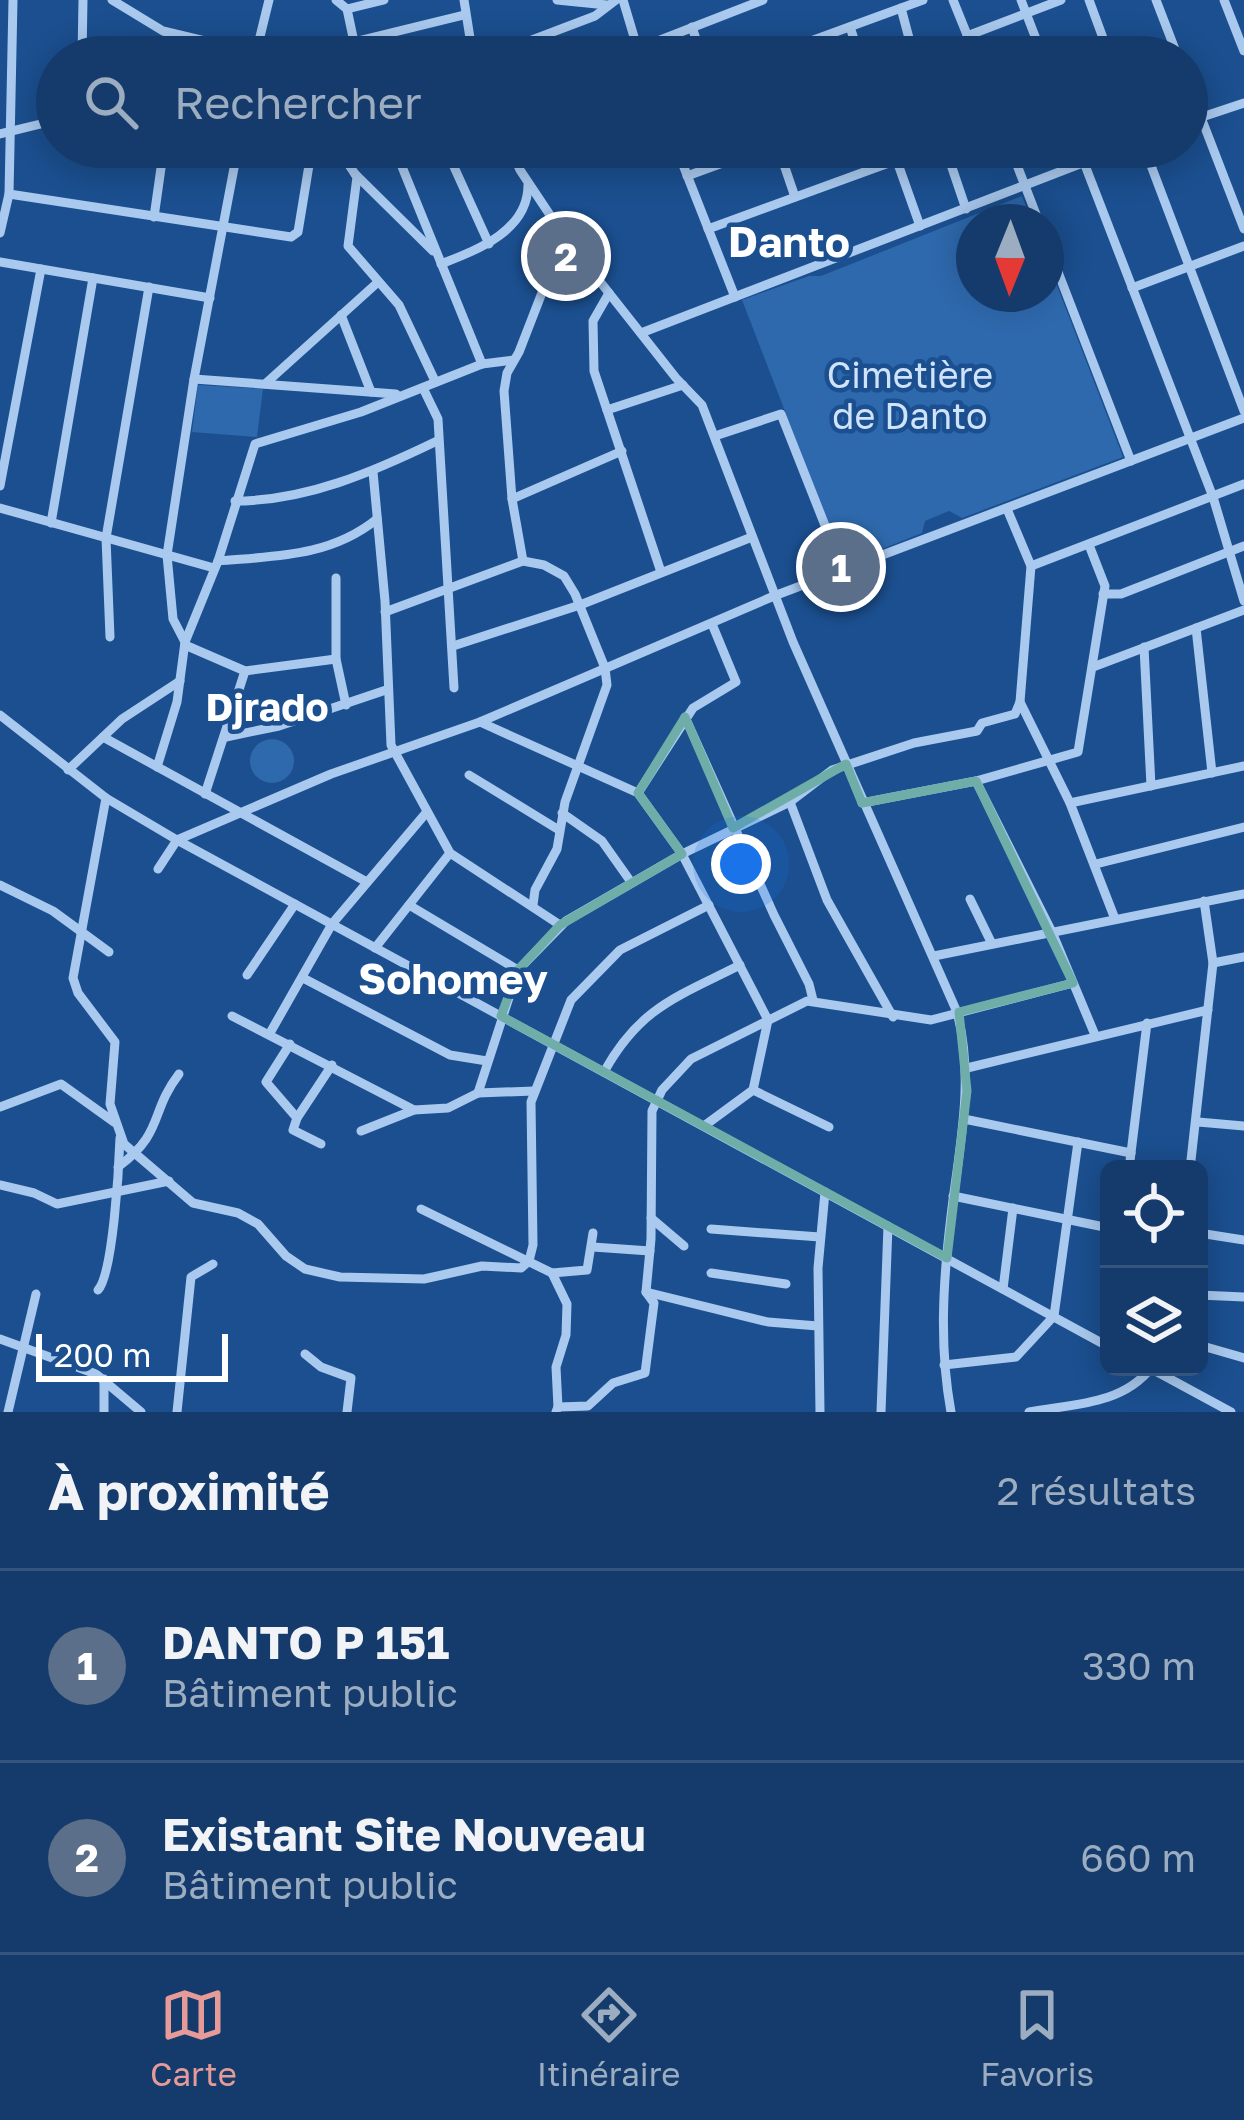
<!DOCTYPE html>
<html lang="fr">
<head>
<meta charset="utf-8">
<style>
  :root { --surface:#143b6b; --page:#1d4271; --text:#f1f3f6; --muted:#9dadc1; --line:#33557e; --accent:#e69b98 }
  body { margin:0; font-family:"Golos Text",sans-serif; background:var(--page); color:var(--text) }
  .controls { position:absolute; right:36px; bottom:36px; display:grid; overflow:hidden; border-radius:18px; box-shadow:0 6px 30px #0003 }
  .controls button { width:108px; height:108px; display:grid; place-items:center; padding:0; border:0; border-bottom:3px solid var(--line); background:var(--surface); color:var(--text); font:60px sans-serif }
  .compass { position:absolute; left:956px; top:204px; width:108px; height:108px; border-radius:50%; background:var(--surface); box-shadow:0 6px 30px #0003; rotate:181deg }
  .scale { position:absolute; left:36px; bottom:30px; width:192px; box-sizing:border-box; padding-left:12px; border:6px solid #fff; border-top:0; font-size:33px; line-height:42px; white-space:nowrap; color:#fff; -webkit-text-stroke:9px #1b4f8f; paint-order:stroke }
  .you { position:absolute; left:741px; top:864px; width:42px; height:42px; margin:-30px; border:9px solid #fff; border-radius:50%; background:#1a73e8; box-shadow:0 0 0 18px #1a73e833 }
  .badge { display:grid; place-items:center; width:78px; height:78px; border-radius:50%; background:var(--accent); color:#fff; font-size:39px; font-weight:700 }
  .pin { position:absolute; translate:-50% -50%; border:6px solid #fff; box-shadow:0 3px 12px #0006 }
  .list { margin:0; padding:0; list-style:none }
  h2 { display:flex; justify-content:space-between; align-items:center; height:156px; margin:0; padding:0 48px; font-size:51px }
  h2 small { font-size:39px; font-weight:400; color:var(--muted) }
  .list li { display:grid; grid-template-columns:78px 1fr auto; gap:36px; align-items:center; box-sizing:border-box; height:192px; padding:0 48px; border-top:3px solid var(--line) }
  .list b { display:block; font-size:45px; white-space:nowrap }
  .list p { margin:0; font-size:39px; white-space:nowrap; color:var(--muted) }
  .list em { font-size:39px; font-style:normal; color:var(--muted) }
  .icon { flex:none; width:66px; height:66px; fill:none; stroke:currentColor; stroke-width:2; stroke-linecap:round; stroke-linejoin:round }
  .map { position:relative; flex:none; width:1244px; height:1412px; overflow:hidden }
  .search { position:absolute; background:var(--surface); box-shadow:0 6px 30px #0003; left:36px; right:36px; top:36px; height:132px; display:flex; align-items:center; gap:30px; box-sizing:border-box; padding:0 42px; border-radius:66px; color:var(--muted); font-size:45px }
  .sheet { height:540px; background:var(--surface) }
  nav { display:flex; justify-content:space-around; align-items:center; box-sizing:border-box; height:168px; border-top:3px solid var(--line); background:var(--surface); font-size:33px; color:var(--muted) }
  nav a { display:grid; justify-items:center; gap:6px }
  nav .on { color:var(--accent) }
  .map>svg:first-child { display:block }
  .green { fill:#2e69ad }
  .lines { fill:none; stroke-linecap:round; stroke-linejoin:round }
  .minor { stroke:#a9c9ee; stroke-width:9 }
  .marked { fill:none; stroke:#6fada8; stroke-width:9; stroke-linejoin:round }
  .labels { text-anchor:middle; stroke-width:9; stroke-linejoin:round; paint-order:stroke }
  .park-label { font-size:36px; fill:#cfe3fa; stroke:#1b4f8f }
  .neighbourhood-label { font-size:39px; font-weight:bold; fill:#fff; stroke:#1b4f8f }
  .quarter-label { font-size:42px; font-weight:bold; fill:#fff; stroke:#1b4f8f }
</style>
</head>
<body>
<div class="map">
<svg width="1244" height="1412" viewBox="0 0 1244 1412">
  <rect width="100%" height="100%" fill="#1b4f8f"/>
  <!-- green -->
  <g class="green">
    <polygon points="1022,196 1032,222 974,222 974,294 1046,294 1046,257 1123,457 962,518 949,511 925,521 922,533 844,564 742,300 809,276 821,276"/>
    <polygon points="198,385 263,389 257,437 192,432"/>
    <circle cx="272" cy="761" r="22"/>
  </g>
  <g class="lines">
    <!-- minor -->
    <g class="minor">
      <polyline points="112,0 163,31 256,53"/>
      <polyline points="336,0 347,9 354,42"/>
      <polyline points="464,0 473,57"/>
      <polyline points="557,0 607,5"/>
      <polyline points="623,0 640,57"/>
      <polyline points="953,0 976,57"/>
      <polyline points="1021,0 1043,57"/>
      <polyline points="1089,0 1110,57"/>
      <polyline points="1156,0 1178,57"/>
      <polyline points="1224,0 1244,51"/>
      <polyline points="901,8 914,57"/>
      <polyline points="347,9 384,0"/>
      <polyline points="692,27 702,57"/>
      <polyline points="850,27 860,57"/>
      <polyline points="967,36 1061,0"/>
      <polyline points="325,49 464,15"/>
      <polyline points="637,49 763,0"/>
      <polyline points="256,53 269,0"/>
      <polyline points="82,57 83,0"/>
      <polyline points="487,57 595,16 616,0"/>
      <polyline points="767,57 923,0"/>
      <polyline points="1187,81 1244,229"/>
      <polyline points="1187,122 1244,103"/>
      <polyline points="0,134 57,120"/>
      <polyline points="337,147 357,177 348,246 399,305 435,381"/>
      <polyline points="394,147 482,364"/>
      <polyline points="445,147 489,244"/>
      <path d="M 510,147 L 520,170 L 564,236 L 676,378 L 702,405 L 793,642 L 957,1012 C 975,1080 959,1148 951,1216 C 943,1281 939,1347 951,1412"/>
      <polyline points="676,147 735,297"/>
      <polyline points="778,147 795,197"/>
      <polyline points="892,147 920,226"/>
      <polyline points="945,147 966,209"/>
      <polyline points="1010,147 1039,222"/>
      <polyline points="1078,147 1213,497 1244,601"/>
      <polyline points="1144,147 1244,411"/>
      <polyline points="355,174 433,251"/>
      <polyline points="687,176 767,147"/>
      <polyline points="9,194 291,237 298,232 312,147"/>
      <polyline points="154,217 164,147"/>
      <polyline points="708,229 897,160"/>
      <polyline points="0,233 9,194 13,0"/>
      <polyline points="1046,241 1131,461"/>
      <polyline points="0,262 210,298"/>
      <path d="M 441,264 C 477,250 528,231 528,185"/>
      <polyline points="1132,288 1244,246"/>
      <polyline points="341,315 371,392"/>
      <polyline points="641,333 1124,147"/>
      <polyline points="194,379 396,394"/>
      <polyline points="265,384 377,283"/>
      <polyline points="423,388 438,419 454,688"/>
      <polyline points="607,410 594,371 593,321 609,293"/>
      <polyline points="715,436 781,414 843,571"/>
      <polyline points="373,472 385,601 391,745 450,853 560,925"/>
      <polyline points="0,486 41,269"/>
      <polyline points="512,499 622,451"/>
      <path d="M 235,501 C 306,501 373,472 437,441"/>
      <polyline points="0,508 214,568"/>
      <polyline points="1007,509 1031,566 1020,702 1070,803 1115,919"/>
      <polyline points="51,523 93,278"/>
      <path d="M 218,561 C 275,556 330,557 377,519"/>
      <polyline points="523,561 512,499 504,391 507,373 519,352 564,236"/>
      <polyline points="1031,566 1244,484"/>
      <polyline points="661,572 607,410 683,385"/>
      <polyline points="336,578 336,659 346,705"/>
      <polyline points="1103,594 1121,594 1244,546"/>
      <polyline points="385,612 523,561 544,565 564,576 575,594 605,668 607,685 565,802 557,849 535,890 533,905"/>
      <polyline points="1196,628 1212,773"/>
      <polyline points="110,637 106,538 149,287"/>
      <polyline points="185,642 173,619 167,555 194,379 238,147"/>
      <polyline points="185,645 245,671 336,659"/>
      <polyline points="453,646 580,605 752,537"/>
      <polyline points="1144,647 1151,786"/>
      <polyline points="1093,667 1244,610"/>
      <polyline points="0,715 106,798 177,840 1109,1347"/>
      <polyline points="685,717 774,915 809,984 813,1000"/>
      <polyline points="480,722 638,793 682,854 768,1020 753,1090 704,1126"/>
      <polyline points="103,737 365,881"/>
      <polyline points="226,737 279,726 386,690"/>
      <polyline points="157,767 177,702 185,642 218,561 255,444 361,412 482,364 514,360"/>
      <polyline points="68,770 122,719 180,681"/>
      <polyline points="469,775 559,830"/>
      <polyline points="976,781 1052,932 1095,1035"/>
      <polyline points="638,793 693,708 736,682 712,624"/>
      <polyline points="205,794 245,671"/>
      <polyline points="106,798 73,978 78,993 115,1042 110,1104 124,1144 193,1203 238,1213 258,1224 286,1256 305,1269 340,1277 424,1279 482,1266 521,1268 529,1261 533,1245 531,1102 571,1000 620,950 709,905"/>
      <polyline points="790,802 827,900 893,1017"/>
      <polyline points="862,803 976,781 1078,752 1105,586 1089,545"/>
      <polyline points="1070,803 1244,766"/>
      <polyline points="562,813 602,841 631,882"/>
      <polyline points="1096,864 1244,827"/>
      <polyline points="158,869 177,840 331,774 480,722 774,596 1244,418"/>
      <polyline points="0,885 53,911 109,952"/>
      <polyline points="970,899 992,944"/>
      <polyline points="409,905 518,970"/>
      <polyline points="375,948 450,853"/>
      <polyline points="934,956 1244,894"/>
      <polyline points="1213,963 1244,957"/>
      <polyline points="247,975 295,904"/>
      <polyline points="303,978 450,1055 487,1061"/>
      <polyline points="232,1016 414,1110"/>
      <polyline points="270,1033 332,924 426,813"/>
      <polyline points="290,1044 266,1082 297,1118 293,1130 321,1144"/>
      <polyline points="967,1068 1208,1010"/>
      <path d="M 604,1072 C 640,1007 677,997 740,965"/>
      <polyline points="753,1090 829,1127"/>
      <polyline points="478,1093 518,970 566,921 682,854 790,802 832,770 914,743 977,731 982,723 1015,714 1020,702"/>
      <polyline points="0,1107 61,1084 114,1122"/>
      <polyline points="297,1118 332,1065"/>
      <polyline points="964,1119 1131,1153"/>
      <polyline points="1198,1122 1244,1126"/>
      <polyline points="361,1131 414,1110 448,1108 478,1093 534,1091"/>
      <path d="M 118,1167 C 165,1132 149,1113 179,1074"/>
      <polyline points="1129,1169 1147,1023"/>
      <polyline points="1190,1169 1213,963 1204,901"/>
      <polyline points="0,1185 34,1193 57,1204 169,1181"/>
      <polyline points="953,1196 1109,1228"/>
      <polyline points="421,1209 552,1273"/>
      <polyline points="651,1218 684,1246"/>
      <polyline points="711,1229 820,1237"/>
      <polyline points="1199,1233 1244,1240"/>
      <polyline points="593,1247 650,1251"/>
      <polyline points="711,1273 786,1284"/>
      <polyline points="1003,1289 1013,1208"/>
      <path d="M 98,1290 C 113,1274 119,1166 120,1138"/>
      <polyline points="1199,1295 1244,1297"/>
      <polyline points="818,1326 768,1322 646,1292 651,1239 652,1111 662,1090 691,1059 807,1001 931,1020 1073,983"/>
      <polyline points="0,1339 96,1374 141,1412"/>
      <polyline points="1199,1345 1244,1358"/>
      <polyline points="305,1354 321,1367 351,1378 347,1412"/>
      <polyline points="944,1365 1016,1357 1054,1316 1078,1142"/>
      <polyline points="1148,1367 1231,1412"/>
      <polyline points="558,1407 556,1367 566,1335 567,1304 552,1273 587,1270 593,1233"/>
      <polyline points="8,1412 36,1294"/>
      <polyline points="104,1412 104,1379"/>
      <polyline points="177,1412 191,1277 213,1264"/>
      <polyline points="556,1412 558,1407 588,1406 613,1383 645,1373 654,1303 646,1292"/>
      <polyline points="820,1412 818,1268 825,1192"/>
      <polyline points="881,1412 888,1226"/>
      <path d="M 1029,1412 C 1072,1404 1122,1405 1151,1368"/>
    </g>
  </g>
  <!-- marked area -->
  <path class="marked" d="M 685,717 L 733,828 L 846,764 L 862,803 L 976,781 L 1073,983 L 959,1012 L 967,1091 L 947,1258 L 501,1016 L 518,970 L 560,925 L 682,854 L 638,793 Z"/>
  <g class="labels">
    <!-- park labels -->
    <g class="park-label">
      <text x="910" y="388">Cimetière<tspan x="910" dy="41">de Danto</tspan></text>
    </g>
    <!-- neighbourhood labels -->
    <g class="neighbourhood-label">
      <text x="267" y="721">Djrado</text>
    </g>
    <!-- quarter labels -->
    <g class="quarter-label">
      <text x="789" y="257">Danto</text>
      <text x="453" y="994">Sohomey</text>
    </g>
  </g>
</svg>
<div class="controls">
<button><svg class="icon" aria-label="locate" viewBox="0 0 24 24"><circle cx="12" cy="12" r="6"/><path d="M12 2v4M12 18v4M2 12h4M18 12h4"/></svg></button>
<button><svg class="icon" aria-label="layers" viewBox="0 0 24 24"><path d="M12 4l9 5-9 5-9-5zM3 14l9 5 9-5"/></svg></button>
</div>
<svg class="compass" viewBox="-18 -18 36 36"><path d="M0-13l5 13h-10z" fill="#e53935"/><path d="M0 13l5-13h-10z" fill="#9dadc1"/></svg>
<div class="scale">200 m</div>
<div class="you"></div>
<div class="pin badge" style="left:841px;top:567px;background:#5c6f8a">1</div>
<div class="pin badge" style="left:566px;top:256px;background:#5c6f8a">2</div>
<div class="search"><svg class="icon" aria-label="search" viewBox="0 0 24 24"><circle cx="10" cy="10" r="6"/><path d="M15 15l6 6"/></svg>Rechercher</div>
</div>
<section class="sheet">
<h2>À proximité<small>2 résultats</small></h2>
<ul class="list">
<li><span class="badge" style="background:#5c6f8a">1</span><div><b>DANTO P 151</b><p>Bâtiment public</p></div><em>330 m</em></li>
<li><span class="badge" style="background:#5c6f8a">2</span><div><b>Existant Site Nouveau</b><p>Bâtiment public</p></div><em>660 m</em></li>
</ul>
</section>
<nav>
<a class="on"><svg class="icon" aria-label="map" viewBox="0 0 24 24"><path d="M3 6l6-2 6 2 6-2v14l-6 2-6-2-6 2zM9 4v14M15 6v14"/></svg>Carte</a>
<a><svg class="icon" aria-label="directions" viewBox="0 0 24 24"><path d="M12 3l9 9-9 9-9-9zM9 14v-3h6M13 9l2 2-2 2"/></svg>Itinéraire</a>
<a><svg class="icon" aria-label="saved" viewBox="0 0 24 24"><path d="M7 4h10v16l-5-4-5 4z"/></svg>Favoris</a>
</nav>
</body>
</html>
